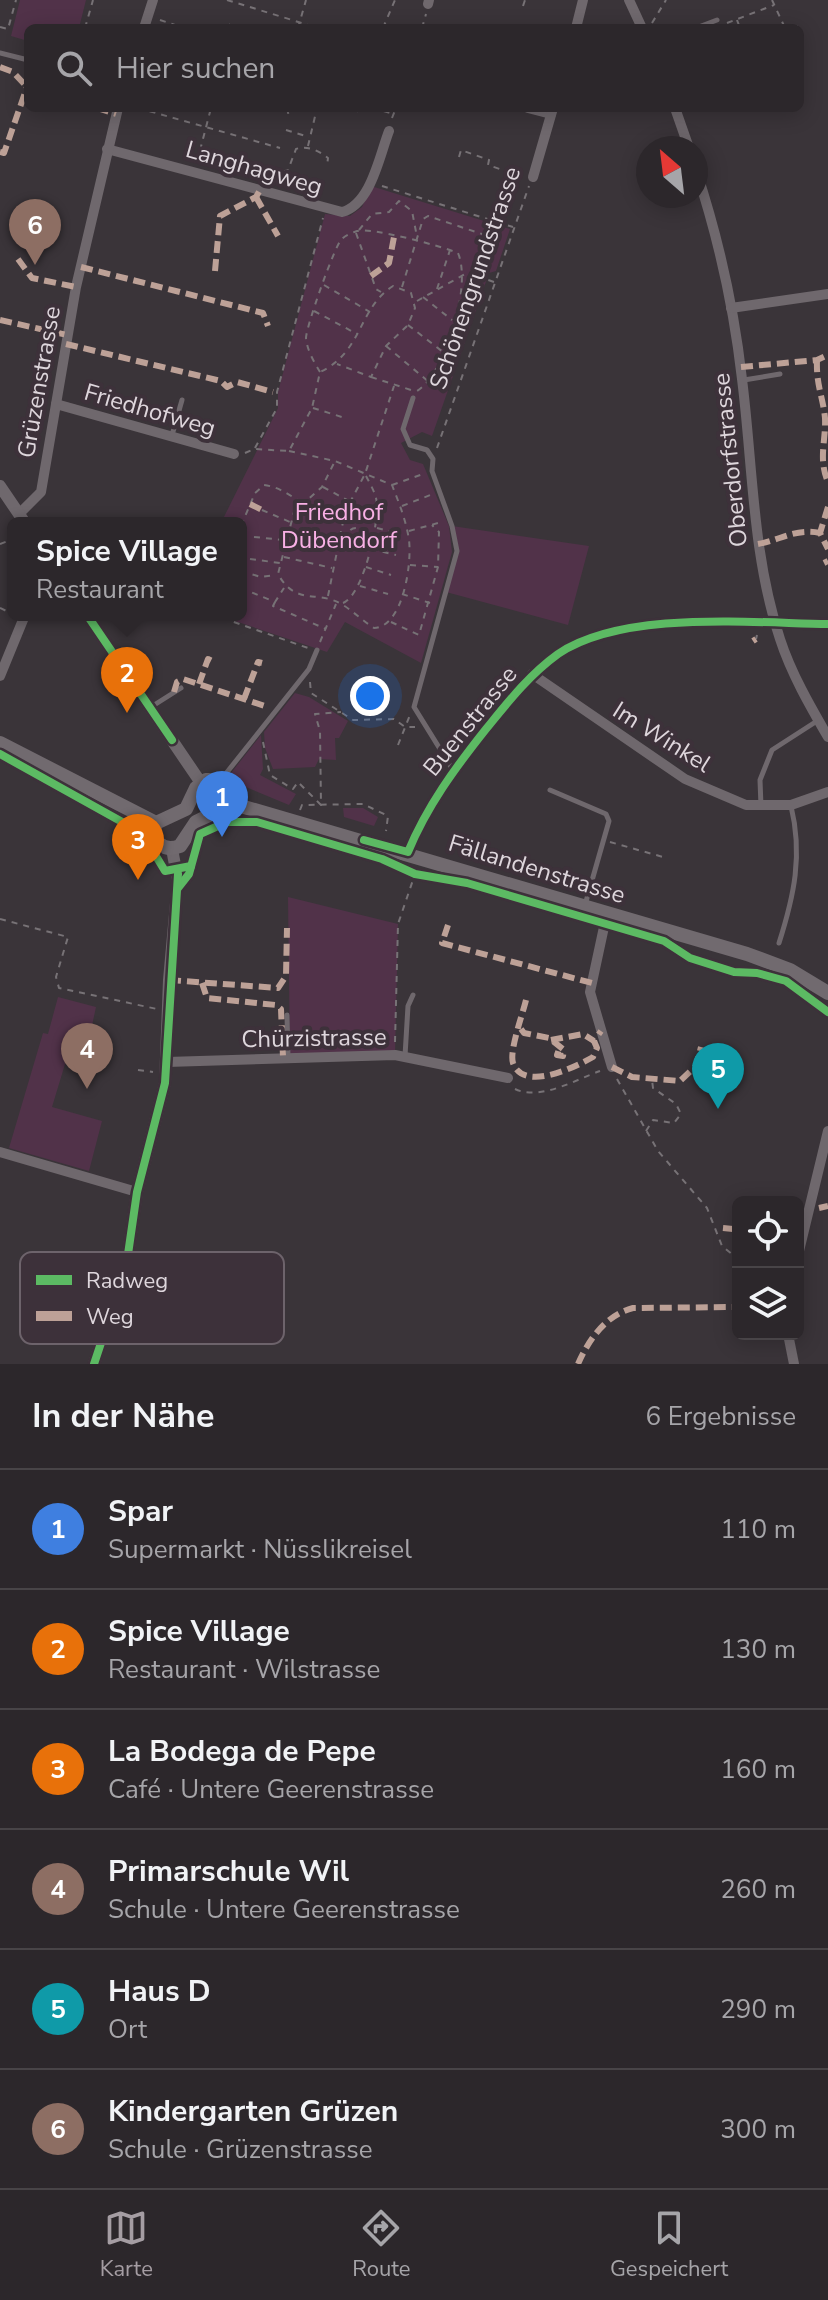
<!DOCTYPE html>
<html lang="de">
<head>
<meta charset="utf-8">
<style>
  :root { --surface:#2c272b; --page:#383337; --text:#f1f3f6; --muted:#a6a5a9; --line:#484447; --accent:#a59da3 }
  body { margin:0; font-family:"Nunito Sans",sans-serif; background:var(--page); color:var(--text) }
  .controls { position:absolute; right:24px; bottom:24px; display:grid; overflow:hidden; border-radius:12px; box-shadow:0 4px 20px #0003 }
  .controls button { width:72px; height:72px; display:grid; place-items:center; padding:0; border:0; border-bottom:2px solid var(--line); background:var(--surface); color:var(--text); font:40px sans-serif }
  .compass { position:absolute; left:636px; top:136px; width:72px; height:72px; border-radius:50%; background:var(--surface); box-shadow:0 4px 20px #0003; rotate:332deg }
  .you { position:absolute; left:370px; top:696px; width:28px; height:28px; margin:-20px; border:6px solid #fff; border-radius:50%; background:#1a73e8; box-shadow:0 0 0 12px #1a73e833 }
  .badge { display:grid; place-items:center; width:52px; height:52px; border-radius:50%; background:var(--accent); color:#fff; font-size:26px; font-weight:700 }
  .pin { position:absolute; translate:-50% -66px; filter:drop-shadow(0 2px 4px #0008) }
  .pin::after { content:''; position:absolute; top:42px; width:28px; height:24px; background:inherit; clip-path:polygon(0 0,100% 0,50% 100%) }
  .popup { position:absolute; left:7px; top:517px; width:240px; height:104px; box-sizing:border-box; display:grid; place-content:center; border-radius:12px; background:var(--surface); filter:drop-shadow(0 2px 6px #0005); font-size:26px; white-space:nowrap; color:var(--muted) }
  .popup b { font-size:30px; color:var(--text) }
  .popup::after { content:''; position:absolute; left:50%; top:100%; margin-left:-16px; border:16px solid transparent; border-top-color:var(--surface) }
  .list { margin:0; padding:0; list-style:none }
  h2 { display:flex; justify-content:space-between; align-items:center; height:104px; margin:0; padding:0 32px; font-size:34px }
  h2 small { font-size:26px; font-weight:400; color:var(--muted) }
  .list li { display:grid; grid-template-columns:52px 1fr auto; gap:24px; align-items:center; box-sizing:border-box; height:120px; padding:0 32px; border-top:2px solid var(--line) }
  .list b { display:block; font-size:30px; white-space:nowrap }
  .list p { margin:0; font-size:26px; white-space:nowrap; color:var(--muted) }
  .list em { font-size:26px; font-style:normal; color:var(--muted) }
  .icon { flex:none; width:44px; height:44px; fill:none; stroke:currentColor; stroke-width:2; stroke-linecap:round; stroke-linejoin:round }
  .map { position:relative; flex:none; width:828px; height:1364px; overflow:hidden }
  .search { position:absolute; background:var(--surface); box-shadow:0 4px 20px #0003; left:24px; right:24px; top:24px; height:88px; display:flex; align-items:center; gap:20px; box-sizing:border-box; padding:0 28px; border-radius:12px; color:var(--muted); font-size:30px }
  .sheet { height:824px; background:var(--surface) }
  nav { display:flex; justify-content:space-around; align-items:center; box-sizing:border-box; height:112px; border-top:2px solid var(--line); background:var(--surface); font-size:22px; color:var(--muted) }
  nav a { display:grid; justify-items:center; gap:4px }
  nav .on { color:var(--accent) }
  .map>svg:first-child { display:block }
  .green { fill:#513249 }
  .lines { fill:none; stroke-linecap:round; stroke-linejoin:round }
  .path { stroke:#777276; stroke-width:2; stroke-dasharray:6 6; stroke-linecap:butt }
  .service { stroke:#6f686d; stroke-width:5 }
  .minor { stroke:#6f686d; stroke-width:10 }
  .tertiary { stroke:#6f686d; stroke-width:12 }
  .secondary { stroke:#716a6f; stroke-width:14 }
  .quiet { stroke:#bda197; stroke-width:6; stroke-dasharray:12 6; stroke-linecap:butt }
  .cycleway-casing { stroke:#3d313a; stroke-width:13 }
  .cycleway { stroke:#5cba63; stroke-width:8 }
  .labels { text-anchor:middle; stroke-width:8; stroke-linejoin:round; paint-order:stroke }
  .street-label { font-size:24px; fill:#ded6dc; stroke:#3d313a }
  .park-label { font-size:24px; fill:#f8b0e5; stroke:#3d313a }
  .key { fill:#3d313a; stroke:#6d636b; stroke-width:2 }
  .key-label { font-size:22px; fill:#ded6dc }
</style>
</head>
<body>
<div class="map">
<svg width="828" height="1364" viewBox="0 0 828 1364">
  <rect width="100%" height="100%" fill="#3a3439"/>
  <!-- green -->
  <g class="green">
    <polygon points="20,0 86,0 79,28 28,28 28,41 11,36"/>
    <polygon points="371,186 510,229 496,271 489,273 432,436 422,432 401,443 410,460 423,464 449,526 452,552 421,663 345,622 327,652 229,619 226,615 241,615 241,523 221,523 278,408 278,392 325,214 350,216 362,207"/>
    <polygon points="452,526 589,546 568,625 446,592 457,551"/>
    <polygon points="295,693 309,697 348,721 339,738 335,738 336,760 319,759 315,767 273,769 265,748 264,732"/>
    <polygon points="261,735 263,769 260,775 296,794 289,805 241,785 231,773"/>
    <polygon points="343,808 363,808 378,817 374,826 344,817"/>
    <polygon points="288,897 398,924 395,1055 290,1057"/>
    <polygon points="58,997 96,1007 88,1044 72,1041 52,1107 102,1121 89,1171 9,1148 43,1033 48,1034"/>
  </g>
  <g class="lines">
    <!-- path -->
    <g class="path">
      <polyline points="227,0 318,28"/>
      <polyline points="772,0 785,28"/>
      <polyline points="523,6 525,0"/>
      <polyline points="160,20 184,28"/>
      <polyline points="737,20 740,28"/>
      <polyline points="652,23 666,0"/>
      <polyline points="727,23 774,5"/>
      <polyline points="229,24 232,28"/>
      <polyline points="0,27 8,29 16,0"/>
      <polyline points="85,28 93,0"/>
      <polyline points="298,28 306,0"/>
      <polyline points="383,28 395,0"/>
      <polyline points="422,28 426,14"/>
      <polyline points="792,28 798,26"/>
      <polyline points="800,59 802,64"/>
      <polyline points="138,108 280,148"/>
      <polyline points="287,108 289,117"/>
      <polyline points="357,108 358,112"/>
      <polyline points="372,108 394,114"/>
      <polyline points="392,118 396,108"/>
      <polyline points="286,130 309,137"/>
      <polyline points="308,146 317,108"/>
      <polyline points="459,157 461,150 489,160 488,165 523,177"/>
      <polyline points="197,162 211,108"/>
      <path d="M 283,172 L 288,170 L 296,149 C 308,145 319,151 328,158 L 327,166"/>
      <polyline points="382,186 513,227"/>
      <polyline points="359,230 372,214 389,212 399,201 412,211 417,237"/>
      <polyline points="356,233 376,289 381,292"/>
      <polyline points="477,276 494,282"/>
      <polyline points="324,285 370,312"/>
      <polyline points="402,287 423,219 428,216 494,238 497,244 476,276 465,274 417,301"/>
      <polyline points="437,289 450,250"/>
      <polyline points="423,297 452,320"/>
      <polyline points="314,311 357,334"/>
      <polyline points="408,325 443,352"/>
      <polyline points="386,346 429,382"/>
      <path d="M 320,372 C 314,362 307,350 306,338 C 306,327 334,248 341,240 C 344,236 351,233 357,231 C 371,227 441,246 458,253 C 472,285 446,373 417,391"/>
      <polyline points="371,377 411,390"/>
      <polyline points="313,408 345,418"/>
      <polyline points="255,448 277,408 277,392 323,218"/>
      <polyline points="437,448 529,186"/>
      <path d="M 289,451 L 335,461 L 392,485 C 399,503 406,520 409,540 C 412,564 403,627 374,628 C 363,621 354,612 343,605 C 318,589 296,607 278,574 L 294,512 L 322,487 L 335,461"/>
      <path d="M 245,453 L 254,449 L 289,451 L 312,408 L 320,372 C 363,352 358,308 393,286 L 411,293 L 415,308 L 408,325 L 386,346 L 371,377 L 337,364"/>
      <polyline points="392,485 423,474"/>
      <polyline points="323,487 349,501"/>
      <polyline points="402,506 433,494"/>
      <polyline points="262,510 290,522"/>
      <path d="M 241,526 L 255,493 L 264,485 C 291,488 310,516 340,522"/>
      <polyline points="377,528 400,534"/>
      <circle cx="356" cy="537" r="9"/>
      <polyline points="409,531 438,523"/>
      <polyline points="287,533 335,545"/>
      <polyline points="254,537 284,540"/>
      <polyline points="0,544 13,539"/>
      <polyline points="371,549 396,555"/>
      <polyline points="284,557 332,568"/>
      <polyline points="250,559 280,563"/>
      <polyline points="410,565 438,567"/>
      <polyline points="366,567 391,575"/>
      <polyline points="241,571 261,577 276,575"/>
      <polyline points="360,586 388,594"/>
      <polyline points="241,588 275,602 284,588"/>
      <polyline points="402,594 430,603"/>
      <polyline points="328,596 345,512 365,474 394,386"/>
      <polyline points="275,602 273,606 326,629"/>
      <path d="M 343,603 C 363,596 381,519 376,498 C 374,490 369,482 365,474"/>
      <polyline points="0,608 13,614"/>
      <polyline points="225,615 228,620 308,648"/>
      <polyline points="391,622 419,635 438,567 439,532 432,525"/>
      <polyline points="756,639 757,635"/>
      <polyline points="320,642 336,604"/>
      <polyline points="310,682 311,693 353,720 394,719 405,727 415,727"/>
      <polyline points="263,742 270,775 293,789 298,782 321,805 320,731 315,714 341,712"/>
      <polyline points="398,745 410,715"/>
      <polyline points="300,810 302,805 363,804 388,816 386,831"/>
      <polyline points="610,842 663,857"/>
      <polyline points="0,919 68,937 56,977 59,988 157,1009"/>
      <polyline points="395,1042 398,924 415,874"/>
      <polyline points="138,1070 153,1072"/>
      <polyline points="617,1079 658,1151 707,1208 722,1246 738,1259"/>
      <path d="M 515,1089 C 540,1101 575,1080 600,1071"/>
      <polyline points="646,1131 653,1120 674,1123 681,1114 676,1104 653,1088 652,1080"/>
      <polyline points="798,1287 804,1264"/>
    </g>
    <!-- service -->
    <g class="service">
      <polyline points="696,28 717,20"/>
      <polyline points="0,53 28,60"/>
      <polyline points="744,380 780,374"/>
      <polyline points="413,398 403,429 410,445 427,450 433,459 432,471 452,526 457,551 414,707 453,770"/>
      <polyline points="172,435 182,400"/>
      <polyline points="151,707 181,688"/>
      <polyline points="220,781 309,669 317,650"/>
      <polyline points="550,790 606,814 609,821 585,905"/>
      <polyline points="761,806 760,780 772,750 817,721"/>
      <path d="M 779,943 C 794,896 803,855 791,806"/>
      <polyline points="287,1015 288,1057"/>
      <polyline points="405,1056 408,1006 413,995"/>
      <polyline points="733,1229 738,1230"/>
    </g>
    <!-- minor -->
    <g class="minor">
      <polyline points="629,0 642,28"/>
      <polyline points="428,4 429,0"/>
      <polyline points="144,28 153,0"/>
      <polyline points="576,28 583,0"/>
      <polyline points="528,108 551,114"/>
      <polyline points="675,108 689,148"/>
      <path d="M 107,149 L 342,212 C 371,204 379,157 389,131"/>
      <path d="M 696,170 C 718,237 734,308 742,379 C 753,466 752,554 780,639 C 791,673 810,706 828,737"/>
      <polyline points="533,177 553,108"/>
      <polyline points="731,308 828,294"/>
      <polyline points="56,404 234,454"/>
      <polyline points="19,514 41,492 76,287 118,108"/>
      <polyline points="532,674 685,779 746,805 791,805 828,792"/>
      <polyline points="0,676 25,615"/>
      <path d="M 408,852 C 427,806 455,768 486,729 C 508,702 529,675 558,654 C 623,610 752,623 828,624"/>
      <polyline points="607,913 590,992 612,1067"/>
      <polyline points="167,1062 395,1055 508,1078"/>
      <polyline points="0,1152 137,1192"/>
      <polyline points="798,1255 828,1131"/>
      <polyline points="788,1334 794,1364"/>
    </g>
    <!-- tertiary -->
    <g class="tertiary">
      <polyline points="0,486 25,523"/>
      <polyline points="87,615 201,783"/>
      <polyline points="94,1364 126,1268 137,1192 165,1083 169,980 178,881 172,849"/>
    </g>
    <!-- secondary -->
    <g class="secondary">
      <polyline points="0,743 156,823"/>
      <path d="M 206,780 C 224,779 233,792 224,808 L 196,822 L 180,846 C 162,853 150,840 156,823 L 186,809 L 196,788 Z"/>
      <polyline points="227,802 747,954 790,970 828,993"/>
    </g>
    <!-- quiet -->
    <g class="quiet">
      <polyline points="0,67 13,72 28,88"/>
      <polyline points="97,108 116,114"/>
      <polyline points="0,152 4,153 27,87"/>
      <polyline points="256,197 278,236"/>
      <polyline points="18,259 32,278 76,287"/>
      <polyline points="81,267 263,313 268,326"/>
      <polyline points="215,271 220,216 256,197 260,190"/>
      <polyline points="371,276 389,263 394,237"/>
      <polyline points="0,320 67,335"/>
      <polyline points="66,344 221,381 227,387 237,382 273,392"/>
      <path d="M 817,360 C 816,385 823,397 825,418 C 826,441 818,459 828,482"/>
      <polyline points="741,367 817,360 828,355"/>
      <polyline points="250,504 262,510"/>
      <polyline points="828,507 820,533 828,549"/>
      <path d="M 758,544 C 781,540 795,528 820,533"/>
      <polyline points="824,563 828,561"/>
      <polyline points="753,641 756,639"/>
      <polyline points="199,684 208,659 212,661"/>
      <polyline points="174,692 177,682 183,679 268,707"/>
      <polyline points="244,699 258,662 262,663"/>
      <polyline points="448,925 442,943 592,983"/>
      <polyline points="169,980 278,988 286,976 287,928"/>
      <polyline points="202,983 207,998 276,1005 281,1009 283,1057"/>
      <path d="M 526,1000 C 523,1013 509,1051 513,1063 C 524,1093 577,1066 593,1057 L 597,1048 L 594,1041 L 601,1031"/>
      <polyline points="521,1029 524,1033 549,1038 564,1050 563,1056 557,1055 559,1049"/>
      <polyline points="551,1040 583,1034 594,1041"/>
      <polyline points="612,1067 632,1077 680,1081 696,1066 701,1047"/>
      <polyline points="819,1208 828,1206"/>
      <polyline points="723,1228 733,1229"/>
      <path d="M 578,1364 C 589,1339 606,1315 633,1308 L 738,1307"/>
    </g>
    <defs>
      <g id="cycleway">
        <polyline points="87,615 172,740"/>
        <polyline points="0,754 142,833 165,871 191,866"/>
        <path d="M 364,840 L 408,852 C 427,806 455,768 486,729 C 508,702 529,675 558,654 C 623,610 752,623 828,624"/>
        <polyline points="178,888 189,874 200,834 227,822 257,822 382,859 415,874 467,883 664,941 690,958 734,972 757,973 786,981 828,1012"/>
        <polyline points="94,1364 126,1268 137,1192 165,1083 178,874"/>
      </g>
    </defs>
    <!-- cycleway casing -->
    <use href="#cycleway" class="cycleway-casing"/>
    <!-- cycleway -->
    <use href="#cycleway" class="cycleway"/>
  </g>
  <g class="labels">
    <!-- street labels -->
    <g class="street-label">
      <text transform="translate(254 168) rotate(16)" y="8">Langhagweg</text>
      <text transform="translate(475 278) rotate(-71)" y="8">Schönengrundstrasse</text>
      <text transform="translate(39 382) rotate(-80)" y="8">Grüzenstrasse</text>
      <text transform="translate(150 410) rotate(16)" y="8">Friedhofweg</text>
      <text transform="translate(730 460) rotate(-96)" y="8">Oberdorfstrasse</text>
      <text transform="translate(470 721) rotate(-51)" y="8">Buenstrasse</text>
      <text transform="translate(662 737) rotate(32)" y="8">Im Winkel</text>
      <text transform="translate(537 869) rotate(17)" y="8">Fällandenstrasse</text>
      <text transform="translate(314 1038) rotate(-1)" y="8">Chürzistrasse</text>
    </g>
    <!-- park labels -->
    <g class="park-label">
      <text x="339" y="520">Friedhof<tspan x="339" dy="28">Dübendorf</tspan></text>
    </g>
  </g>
  <!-- legend -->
  <rect x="20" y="1252" width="264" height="92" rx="12" class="key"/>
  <rect x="36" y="1275" width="36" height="10" fill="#5cba63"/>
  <rect x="36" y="1311" width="36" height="10" fill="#bda197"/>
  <g class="key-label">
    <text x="86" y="1288">Radweg</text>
    <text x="86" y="1324">Weg</text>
  </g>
</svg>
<div class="controls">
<button><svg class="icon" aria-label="locate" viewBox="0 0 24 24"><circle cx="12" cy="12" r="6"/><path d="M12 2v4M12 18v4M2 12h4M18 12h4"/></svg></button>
<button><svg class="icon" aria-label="layers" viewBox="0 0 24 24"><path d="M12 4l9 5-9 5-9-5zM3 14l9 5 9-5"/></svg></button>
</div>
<svg class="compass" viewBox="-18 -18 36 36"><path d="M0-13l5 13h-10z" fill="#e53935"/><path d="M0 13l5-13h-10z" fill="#a6a5a9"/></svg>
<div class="you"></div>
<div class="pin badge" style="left:222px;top:837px;background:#3f7fe0">1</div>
<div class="pin badge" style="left:127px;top:713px;background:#e8710a">2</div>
<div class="popup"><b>Spice Village</b>Restaurant</div>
<div class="pin badge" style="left:138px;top:880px;background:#e8710a">3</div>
<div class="pin badge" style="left:87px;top:1089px;background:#8d6e63">4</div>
<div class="pin badge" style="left:718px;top:1109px;background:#0f9aa8">5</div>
<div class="pin badge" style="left:35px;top:265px;background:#8d6e63">6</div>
<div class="search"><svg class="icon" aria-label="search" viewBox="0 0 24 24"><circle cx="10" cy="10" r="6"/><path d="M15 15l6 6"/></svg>Hier suchen</div>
</div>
<section class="sheet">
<h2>In der Nähe<small>6 Ergebnisse</small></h2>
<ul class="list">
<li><span class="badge" style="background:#3f7fe0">1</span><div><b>Spar</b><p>Supermarkt · Nüsslikreisel</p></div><em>110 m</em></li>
<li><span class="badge" style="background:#e8710a">2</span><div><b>Spice Village</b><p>Restaurant · Wilstrasse</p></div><em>130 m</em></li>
<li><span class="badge" style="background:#e8710a">3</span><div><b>La Bodega de Pepe</b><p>Café · Untere Geerenstrasse</p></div><em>160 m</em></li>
<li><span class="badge" style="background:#8d6e63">4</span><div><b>Primarschule Wil</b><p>Schule · Untere Geerenstrasse</p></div><em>260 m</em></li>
<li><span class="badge" style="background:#0f9aa8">5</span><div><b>Haus D</b><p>Ort</p></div><em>290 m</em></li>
<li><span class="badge" style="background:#8d6e63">6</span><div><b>Kindergarten Grüzen</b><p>Schule · Grüzenstrasse</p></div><em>300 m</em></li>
</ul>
</section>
<nav>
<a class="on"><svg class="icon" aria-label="map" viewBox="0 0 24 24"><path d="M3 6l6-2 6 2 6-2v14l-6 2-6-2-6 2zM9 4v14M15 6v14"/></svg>Karte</a>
<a><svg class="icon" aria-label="directions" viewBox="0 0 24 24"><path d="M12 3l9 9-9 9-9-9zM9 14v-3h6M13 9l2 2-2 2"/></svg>Route</a>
<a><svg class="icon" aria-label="saved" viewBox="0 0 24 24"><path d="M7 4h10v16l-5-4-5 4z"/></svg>Gespeichert</a>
</nav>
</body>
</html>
